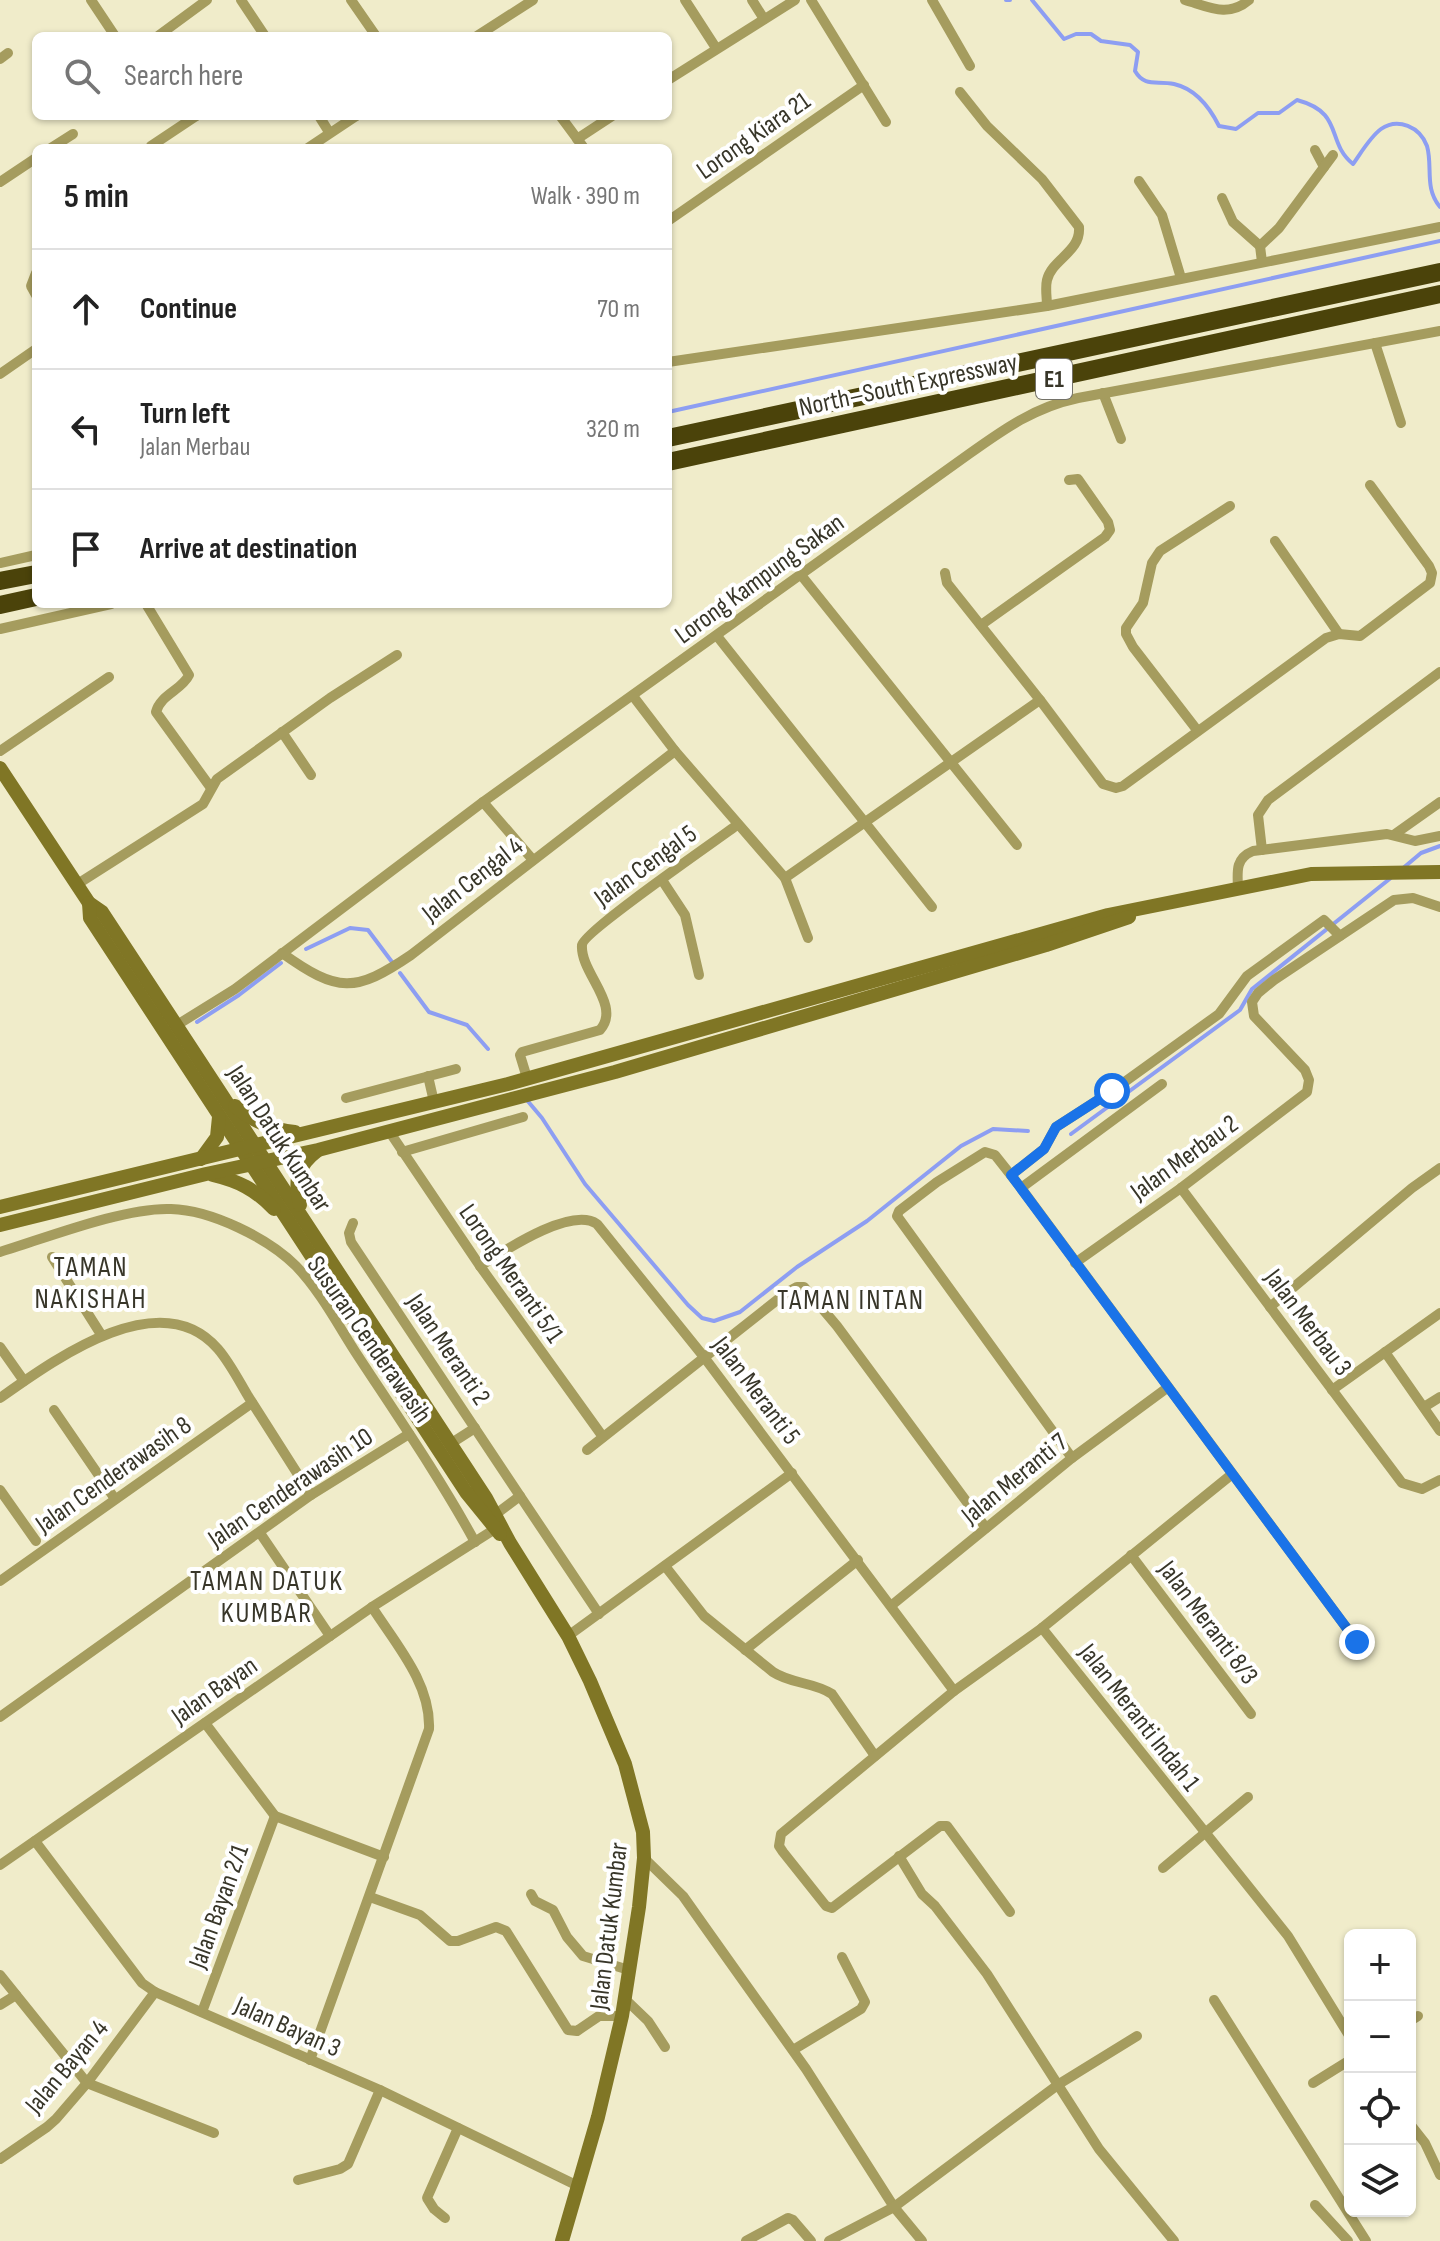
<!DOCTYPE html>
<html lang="en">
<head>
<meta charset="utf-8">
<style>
  :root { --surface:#fff; --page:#f2f2f2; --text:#222; --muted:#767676; --line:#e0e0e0 }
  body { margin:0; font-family:"Sofia Sans Condensed",sans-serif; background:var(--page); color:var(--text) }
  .controls { position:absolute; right:24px; bottom:24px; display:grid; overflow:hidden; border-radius:12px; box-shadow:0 2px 6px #0004 }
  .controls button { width:72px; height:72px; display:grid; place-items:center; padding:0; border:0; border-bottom:2px solid var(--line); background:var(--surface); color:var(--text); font:40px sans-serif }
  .stop { position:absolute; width:24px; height:24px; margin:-18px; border:6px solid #1a73e8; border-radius:50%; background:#fff }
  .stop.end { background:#1a73e8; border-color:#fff; box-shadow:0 2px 8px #0008 }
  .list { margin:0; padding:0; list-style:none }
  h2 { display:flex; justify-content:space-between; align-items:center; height:104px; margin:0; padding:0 32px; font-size:34px }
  h2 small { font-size:26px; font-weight:400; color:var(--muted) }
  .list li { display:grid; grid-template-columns:52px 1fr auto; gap:24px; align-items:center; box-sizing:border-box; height:120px; padding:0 32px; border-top:2px solid var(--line) }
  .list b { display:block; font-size:30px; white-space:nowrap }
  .list p { margin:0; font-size:26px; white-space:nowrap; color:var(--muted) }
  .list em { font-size:26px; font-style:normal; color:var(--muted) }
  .icon { flex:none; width:44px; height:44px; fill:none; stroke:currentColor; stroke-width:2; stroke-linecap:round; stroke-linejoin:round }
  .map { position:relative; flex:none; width:1440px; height:2241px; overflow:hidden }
  .search { position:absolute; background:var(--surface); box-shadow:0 2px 6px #0004; left:32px; top:32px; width:640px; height:88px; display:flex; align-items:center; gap:20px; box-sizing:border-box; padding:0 28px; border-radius:12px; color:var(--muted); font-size:30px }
  .panel { position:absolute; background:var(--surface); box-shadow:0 2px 6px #0004; left:32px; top:144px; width:640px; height:464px; border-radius:12px }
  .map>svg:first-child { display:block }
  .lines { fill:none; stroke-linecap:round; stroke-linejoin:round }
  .stream { stroke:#8d9ef2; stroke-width:4 }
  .minor { stroke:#a59c5e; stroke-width:10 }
  .secondary { stroke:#807625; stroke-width:14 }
  .motorway { stroke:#4b430a; stroke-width:18 }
  .route { stroke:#1a73e8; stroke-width:10 }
  .labels { text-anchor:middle; stroke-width:8; stroke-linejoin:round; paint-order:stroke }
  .shield { fill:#fff; stroke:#747269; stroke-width:2 }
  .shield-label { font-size:24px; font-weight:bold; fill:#383629 }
  .street-label { font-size:26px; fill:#383629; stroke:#fff }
  .neighbourhood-label { font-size:28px; letter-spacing:2px; fill:#383629; stroke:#fff }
</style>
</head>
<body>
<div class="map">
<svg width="1440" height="2241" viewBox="0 0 1440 2241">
  <rect width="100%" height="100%" fill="#f0ecca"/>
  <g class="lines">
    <!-- stream -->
    <g class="stream">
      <polyline points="1006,0 1010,0"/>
      <path d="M 1032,0 L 1064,39 L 1076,34 L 1091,34 L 1101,41 L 1130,45 L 1138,52 L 1135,71 C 1145,88 1157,80 1174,84 C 1196,89 1210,108 1219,126 L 1236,129 L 1258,113 L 1279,113 L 1297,100 C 1345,113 1325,141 1353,164 C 1361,153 1370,137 1381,129 C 1398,117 1420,127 1427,146 C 1433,167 1424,188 1440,207"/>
      <polyline points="668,412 1440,241"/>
      <polyline points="1402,869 1421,853 1440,846"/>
      <polyline points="306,949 350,928 368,930 392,962"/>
      <polyline points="400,973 429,1012 467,1025 488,1049"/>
      <polyline points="197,1022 239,995 281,963"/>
      <polyline points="526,1099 542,1118 585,1184 688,1305 702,1318 714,1321 740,1312 797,1267 867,1221 961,1146 993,1129 1028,1131"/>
      <polyline points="1071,1134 1240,1010 1252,989 1392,877"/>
    </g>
    <!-- minor -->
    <g class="minor">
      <polyline points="91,0 115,36"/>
      <polyline points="241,0 265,36"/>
      <polyline points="351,0 376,36"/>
      <polyline points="685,0 716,48"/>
      <polyline points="752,0 764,19"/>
      <polyline points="811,0 886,122"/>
      <polyline points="932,0 970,66"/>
      <path d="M 1185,0 C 1209,7 1228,18 1249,0"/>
      <polyline points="158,36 207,0"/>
      <polyline points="477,36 533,0"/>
      <polyline points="0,59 8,53"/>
      <polyline points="668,80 795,0"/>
      <path d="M 960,92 L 987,126 L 1042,179 L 1079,227 C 1081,252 1052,259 1047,280 C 1045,288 1047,298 1047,306"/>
      <polyline points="319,116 329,132"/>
      <polyline points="561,117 584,148"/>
      <polyline points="577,139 612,116"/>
      <polyline points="151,146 196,116"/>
      <polyline points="51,148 73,134"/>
      <polyline points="308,148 356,116"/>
      <polyline points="1315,150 1324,167"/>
      <polyline points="1139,181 1162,215 1181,278"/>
      <polyline points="0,182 36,158"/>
      <polyline points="1222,198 1233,222 1260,246"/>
      <polyline points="668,221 864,85"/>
      <polyline points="1262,262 1260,246 1279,228 1333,155"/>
      <polyline points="36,273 31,286 36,295"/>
      <polyline points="1375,343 1401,423"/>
      <polyline points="668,362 1047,306 1440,227"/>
      <polyline points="0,374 36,349"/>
      <polyline points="1103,393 1121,439"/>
      <polyline points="1275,541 1339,634"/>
      <polyline points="0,563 36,555"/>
      <polyline points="945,573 947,583 1040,700 1103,784 1116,788 1123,786 1326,638 1339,634 1360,636 1430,583 1432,573 1429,566 1370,485"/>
      <polyline points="801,575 1017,845"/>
      <path d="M 146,604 L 189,675 C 182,690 160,695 156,712 L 211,788"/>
      <polyline points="981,625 1105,537 1110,530 1108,522 1078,479 1069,480"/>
      <polyline points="0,629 111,604"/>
      <polyline points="717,636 932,907"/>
      <polyline points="633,696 675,751 785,878 808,938"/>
      <polyline points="1197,730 1133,647 1126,634 1126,628 1143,603 1152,563 1160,551 1230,506"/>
      <polyline points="282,732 311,775"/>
      <polyline points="0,751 109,677"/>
      <polyline points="483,802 533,860"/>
      <polyline points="1395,834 1440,802"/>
      <polyline points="1262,850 1258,815 1268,800 1440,672"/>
      <polyline points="785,878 1040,700"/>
      <polyline points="662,880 685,915 699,975"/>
      <polyline points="76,885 203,804 217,779 330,698 397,655"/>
      <path d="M 1238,887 C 1237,870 1236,858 1253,851 L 1387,834 L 1415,841 L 1440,836"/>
      <path d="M 282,953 C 338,993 355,993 411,955 L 675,751"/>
      <path d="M 177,1025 L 235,989 L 483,802 L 969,454 C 1004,429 1035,407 1078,398 L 1440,331"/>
      <polyline points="428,1076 434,1102"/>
      <path d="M 527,1078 L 520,1055 L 522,1052 L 600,1030 C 622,1005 580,973 582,945 C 583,932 717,840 737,825"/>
      <polyline points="346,1098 456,1069"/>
      <polyline points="389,1131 480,1266 603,1437"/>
      <polyline points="402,1152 523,1117"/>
      <polyline points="1011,1175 1044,1149 1056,1127 1112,1091 1219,1014 1247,976 1324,920 1340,936"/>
      <polyline points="1021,1188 1162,1084"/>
      <polyline points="1181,1188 1402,1483 1422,1489 1440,1480"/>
      <polyline points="353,1223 349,1233 351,1242 520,1496"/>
      <path d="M 0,1252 C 46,1238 125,1207 171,1209 C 211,1210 268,1238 296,1266 C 321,1292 339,1327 358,1356 C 398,1417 440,1478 475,1542"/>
      <polyline points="52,1257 102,1336"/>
      <polyline points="1075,1263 1181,1188 1307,1092 1309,1080 1305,1070 1254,1016 1252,1002 1258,993 1274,980 1394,900 1413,898 1440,907"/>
      <path d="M 480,1266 C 504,1251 571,1206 597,1224 L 704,1357 L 954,1691"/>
      <polyline points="1270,1307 1412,1188 1440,1168"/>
      <polyline points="0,1347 24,1381"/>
      <polyline points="1385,1352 1440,1431"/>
      <polyline points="1332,1390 1440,1313"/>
      <path d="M 0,1398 C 54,1360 160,1282 218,1349 C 230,1363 239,1381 248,1396 C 269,1429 290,1462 311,1495"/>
      <polyline points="1424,1407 1440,1397"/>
      <polyline points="54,1410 115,1499"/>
      <polyline points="450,1444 475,1428"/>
      <polyline points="587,1450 786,1293 797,1287 804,1287 837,1326 986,1528"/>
      <polyline points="1072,1458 897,1216 899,1211 937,1182 985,1152 995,1155 1021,1188 1357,1642"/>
      <polyline points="0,1490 36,1541"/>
      <polyline points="496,1514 520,1496 599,1614"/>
      <polyline points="260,1533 330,1636"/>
      <polyline points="1131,1555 1251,1714"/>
      <path d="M 665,1566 L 704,1616 L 773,1672 C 791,1684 814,1682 832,1694 L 875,1756"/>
      <polyline points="0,1581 252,1403"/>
      <polyline points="892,1605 1072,1458 1167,1388"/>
      <polyline points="1042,1628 1288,1936 1350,2037"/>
      <polyline points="568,1636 792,1473"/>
      <polyline points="745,1650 858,1560"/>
      <polyline points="0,1717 311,1495 409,1434"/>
      <polyline points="205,1723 275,1816 384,1857"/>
      <polyline points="35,1841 142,1983 155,1992 380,2090 578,2186"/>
      <polyline points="899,1856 922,1894 935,1906 987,1974 1099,2149 1174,2241"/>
      <polyline points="644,1858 683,1896 707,1930 806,2069 894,2207 922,2241"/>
      <polyline points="0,1865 372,1607 495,1529"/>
      <polyline points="1163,1868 1248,1797"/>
      <polyline points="531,1894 535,1901 553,1910 567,1937 583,1956 629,1970"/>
      <polyline points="370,1897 420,1915 450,1941 458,1941 496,1927 506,1931 568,2030 577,2031 599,2016 622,2016"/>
      <polyline points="1010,1912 947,1826 940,1826 832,1908 826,1906 783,1852 779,1846 781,1834 954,1691 1042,1628 1231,1475"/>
      <polyline points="0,1975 87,2083 214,2133"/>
      <polyline points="625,1999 648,2021 665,2047"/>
      <polyline points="1214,2000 1366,2241"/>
      <polyline points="0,2005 16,1995"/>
      <polyline points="202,2012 275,1816"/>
      <polyline points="1410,2021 1418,2016"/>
      <polyline points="793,2050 861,2009 865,2002 842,1957"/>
      <path d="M 310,2060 L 429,1729 C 431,1683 395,1643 372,1607"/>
      <polyline points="1313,2083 1350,2060"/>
      <polyline points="1410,2124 1425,2143 1440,2175"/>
      <polyline points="0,2159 47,2127 56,2119 87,2083 155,1992"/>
      <polyline points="298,2180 340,2169 348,2164 380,2090"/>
      <polyline points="1315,2205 1348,2241"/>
      <polyline points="445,2218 434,2209 427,2198 458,2128"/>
      <polyline points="746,2241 788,2218 793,2220 811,2241"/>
      <polyline points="829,2241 894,2207 1059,2084 1137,2036"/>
    </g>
    <!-- secondary -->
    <g class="secondary">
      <polyline points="0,768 89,903 102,912 486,1498 510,1543 568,1636 590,1681 625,1764 643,1832 644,1858 639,1907 622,2016 598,2117 562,2241"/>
      <polyline points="89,903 90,918 466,1492 500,1534"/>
      <path d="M 235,1106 C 253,1121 271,1130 295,1132"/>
      <polyline points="201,1159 217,1137 219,1117"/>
      <path d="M 213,1175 C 238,1181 255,1189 274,1209"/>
      <path d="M 300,1205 C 294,1181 297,1166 317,1151"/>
      <polyline points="0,1207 508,1084 1108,915 1311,874 1440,872"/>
      <polyline points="0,1225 206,1174 318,1150 615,1072 1046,945 1129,917"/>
    </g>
    <!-- motorway -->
    <g class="motorway">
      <polyline points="668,438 1440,272"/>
      <polyline points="668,462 1440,294"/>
      <polyline points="0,581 36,574"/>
      <polyline points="0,605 36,597"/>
    </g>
  </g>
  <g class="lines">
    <!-- route -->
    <polyline class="route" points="1112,1091 1056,1127 1044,1149 1011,1175 1357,1642"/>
  </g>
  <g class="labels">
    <!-- shield labels -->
    <rect class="shield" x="1036" y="359" width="36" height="40" rx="6"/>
    <g class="shield-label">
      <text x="1054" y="387">E1</text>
    </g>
    <!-- street labels -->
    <g class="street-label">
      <text transform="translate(753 135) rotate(-35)" y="9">Lorong Kiara 21</text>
      <text transform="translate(908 384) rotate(-12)" y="9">North–South Expressway</text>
      <text transform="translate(759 578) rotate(-36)" y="9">Lorong Kampung Sakan</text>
      <text transform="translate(645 865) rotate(-36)" y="9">Jalan Cengal 5</text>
      <text transform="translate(472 879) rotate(-38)" y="9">Jalan Cengal 4</text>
      <text transform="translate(280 1138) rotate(57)" y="9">Jalan Datuk Kumbar</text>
      <text transform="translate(1184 1157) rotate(-36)" y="9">Jalan Merbau 2</text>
      <text transform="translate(512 1273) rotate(55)" y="9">Lorong Meranti 5/1</text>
      <text transform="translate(1309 1322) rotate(53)" y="9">Jalan Merbau 3</text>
      <text transform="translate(370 1339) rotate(55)" y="9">Susuran Cenderawasih</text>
      <text transform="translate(449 1349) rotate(56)" y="9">Jalan Meranti 2</text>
      <text transform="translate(757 1390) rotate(53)" y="9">Jalan Meranti 5</text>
      <text transform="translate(113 1474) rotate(-35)" y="9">Jalan Cenderawasih 8</text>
      <text transform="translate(1014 1478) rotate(-39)" y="9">Jalan Meranti 7</text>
      <text transform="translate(290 1487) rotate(-34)" y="9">Jalan Cenderawasih 10</text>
      <text transform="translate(1209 1622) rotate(53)" y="9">Jalan Meranti 8/3</text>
      <text transform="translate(214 1690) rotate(-35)" y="9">Jalan Bayan</text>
      <text transform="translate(1140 1717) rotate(52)" y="9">Jalan Meranti Indah 1</text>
      <text transform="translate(218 1906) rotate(-70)" y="9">Jalan Bayan 2/1</text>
      <text transform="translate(608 1926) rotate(-83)" y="9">Jalan Datuk Kumbar</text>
      <text transform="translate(288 2026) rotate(24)" y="9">Jalan Bayan 3</text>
      <text transform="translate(66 2066) rotate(-50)" y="9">Jalan Bayan 4</text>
    </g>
    <!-- neighbourhood labels -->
    <g class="neighbourhood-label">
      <text x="91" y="1276">TAMAN<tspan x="91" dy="32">NAKISHAH</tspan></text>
      <text x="851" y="1309">TAMAN INTAN</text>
      <text x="267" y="1590">TAMAN DATUK<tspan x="267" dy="32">KUMBAR</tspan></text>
    </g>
  </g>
</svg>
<div class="controls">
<button>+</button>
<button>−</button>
<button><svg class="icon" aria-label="locate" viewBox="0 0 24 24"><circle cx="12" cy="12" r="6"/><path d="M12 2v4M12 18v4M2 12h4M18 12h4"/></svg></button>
<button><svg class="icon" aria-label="layers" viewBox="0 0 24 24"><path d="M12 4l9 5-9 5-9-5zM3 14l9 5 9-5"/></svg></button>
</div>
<div class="stop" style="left:1112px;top:1091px"></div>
<div class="stop end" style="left:1357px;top:1642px"></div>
<div class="search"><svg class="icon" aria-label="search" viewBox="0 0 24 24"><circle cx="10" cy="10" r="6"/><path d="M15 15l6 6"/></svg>Search here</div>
<section class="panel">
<h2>5 min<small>Walk · 390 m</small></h2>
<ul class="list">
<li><svg class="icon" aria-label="ahead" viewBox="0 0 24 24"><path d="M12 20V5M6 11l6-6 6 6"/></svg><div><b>Continue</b></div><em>70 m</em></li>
<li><svg class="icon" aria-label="left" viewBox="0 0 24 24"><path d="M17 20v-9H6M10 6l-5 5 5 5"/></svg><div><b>Turn left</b><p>Jalan Merbau</p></div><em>320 m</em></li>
<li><svg class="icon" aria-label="arrive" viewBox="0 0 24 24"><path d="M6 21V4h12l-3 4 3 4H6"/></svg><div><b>Arrive at destination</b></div></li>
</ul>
</section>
</div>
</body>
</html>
